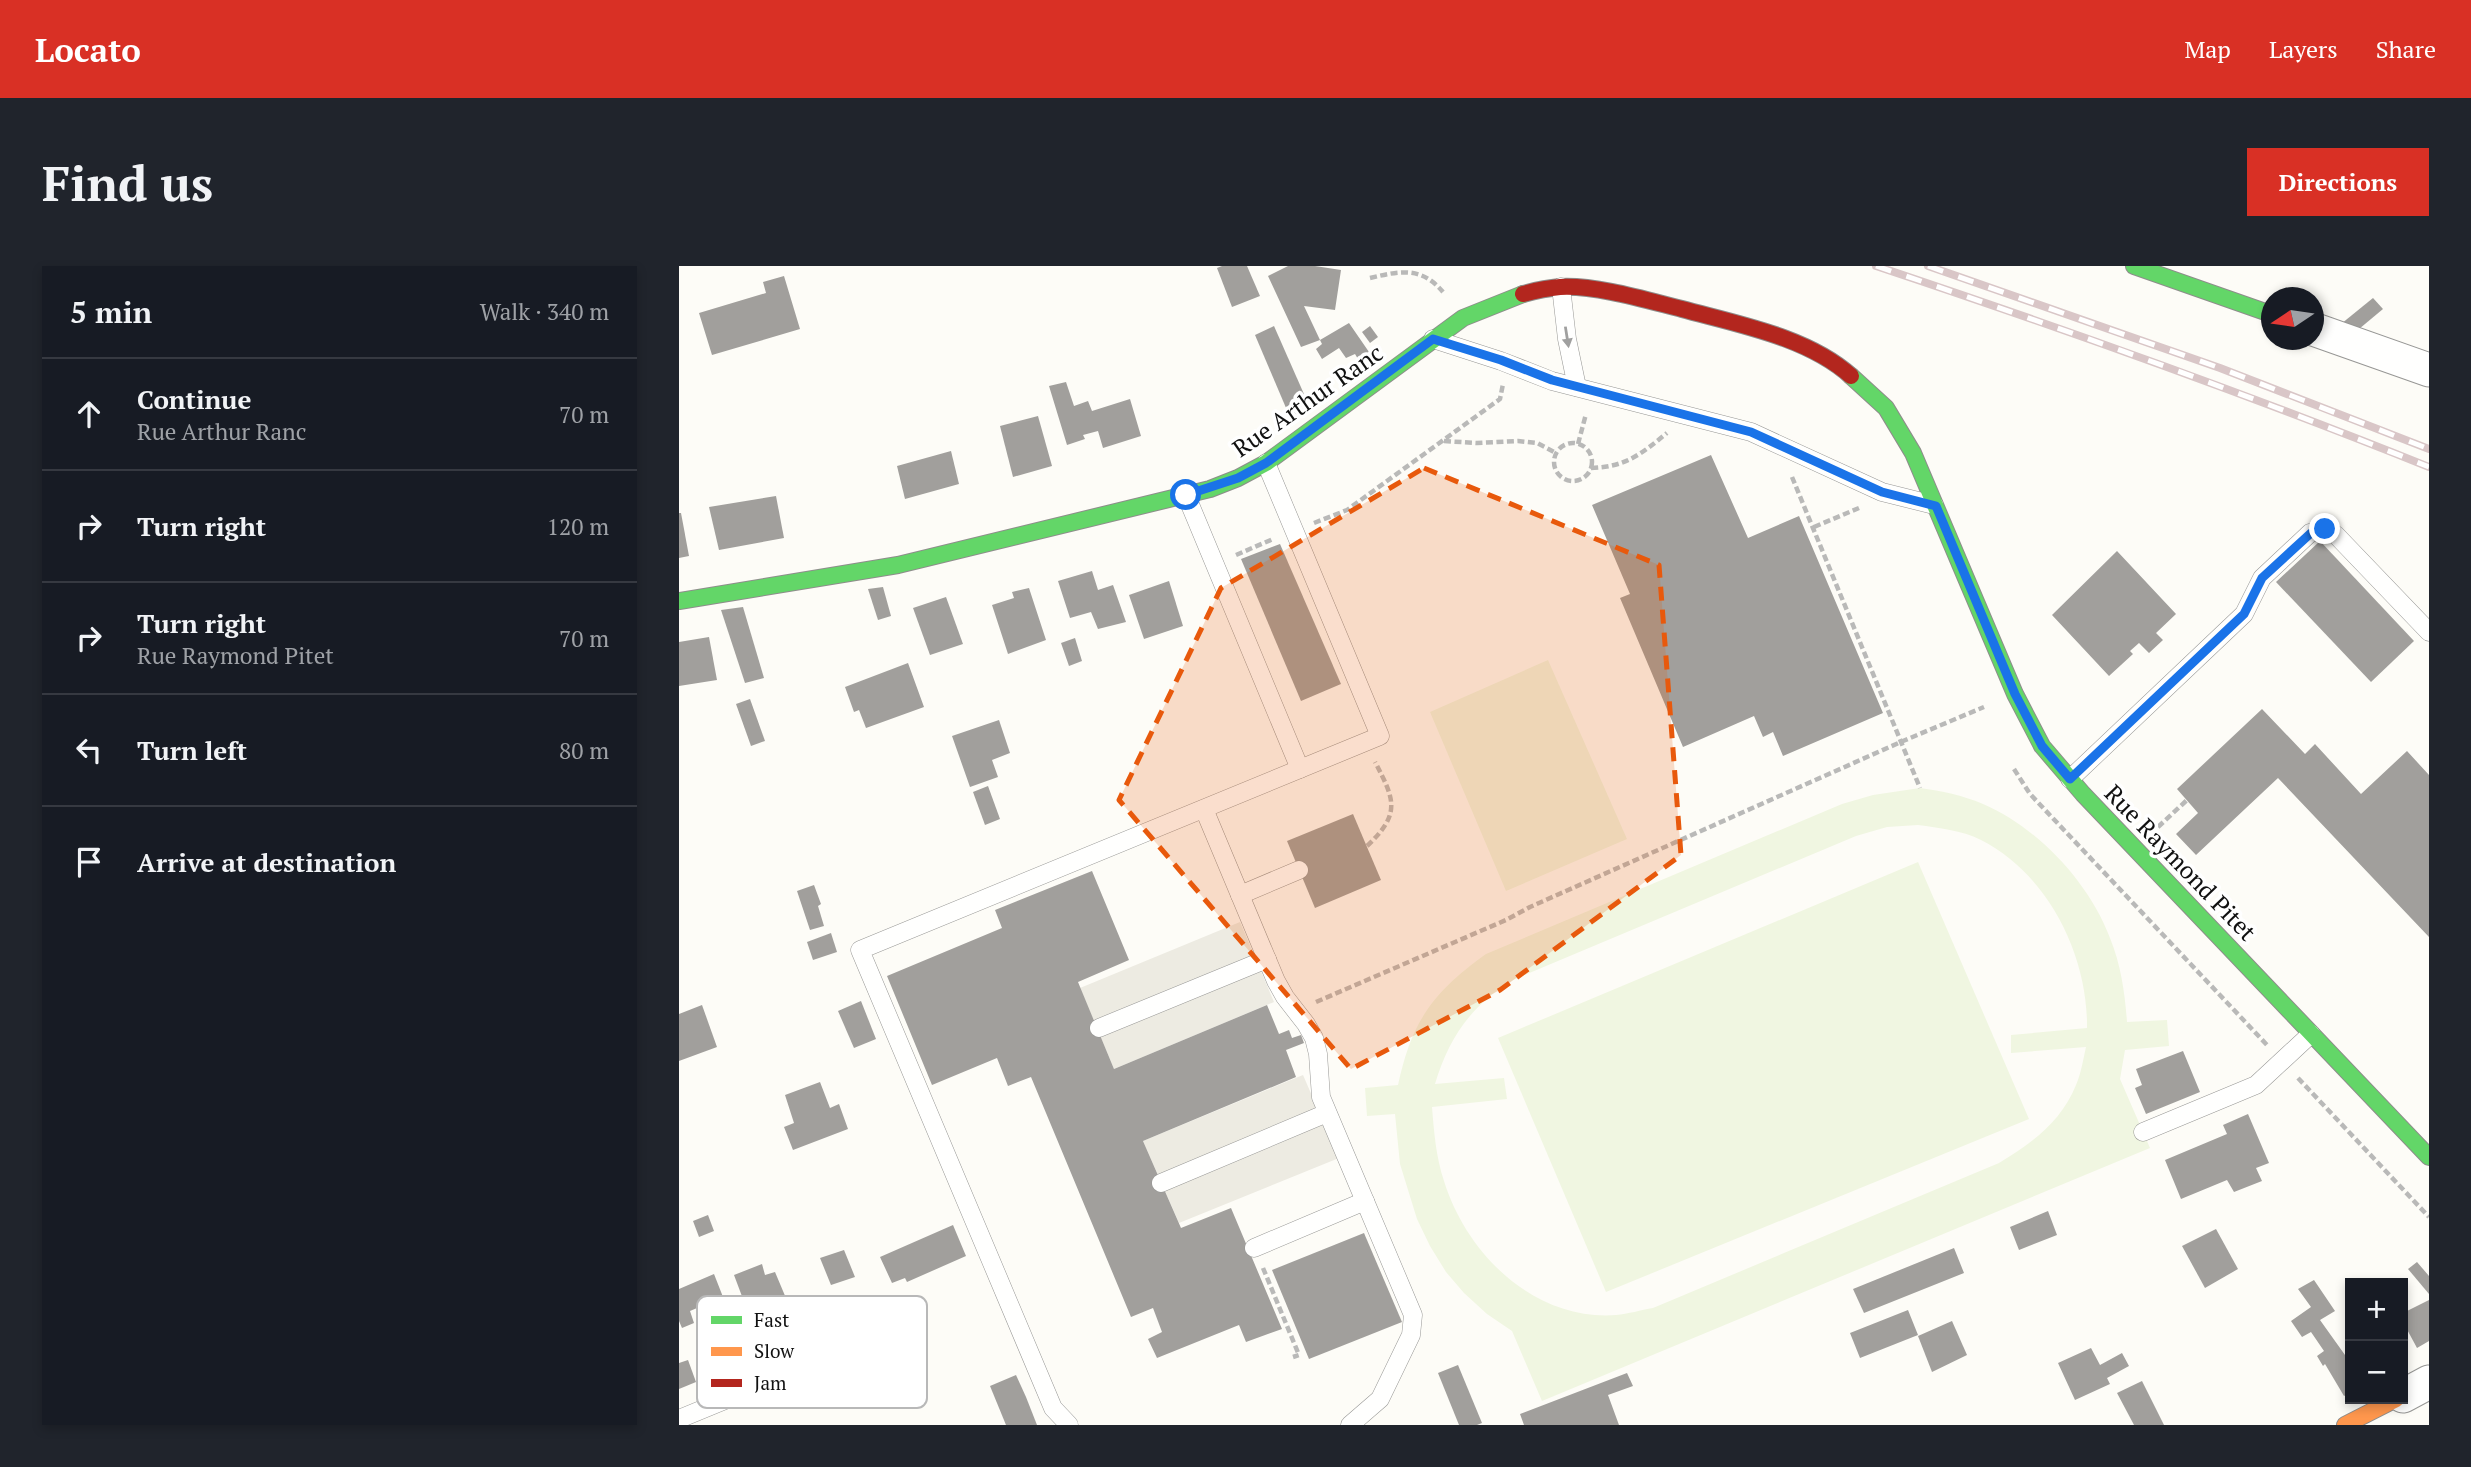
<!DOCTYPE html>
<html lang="en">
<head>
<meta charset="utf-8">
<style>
  :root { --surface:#171b24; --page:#20242c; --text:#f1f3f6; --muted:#9ea1a6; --line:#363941; --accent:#d93025 }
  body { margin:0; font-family:"PT Serif",serif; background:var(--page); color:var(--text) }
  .controls { position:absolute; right:21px; bottom:21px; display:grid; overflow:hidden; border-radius:0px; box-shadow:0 4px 10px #0003 }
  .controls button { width:63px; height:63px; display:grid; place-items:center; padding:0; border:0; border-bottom:2px solid var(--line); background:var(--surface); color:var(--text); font:35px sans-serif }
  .compass { position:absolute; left:1582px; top:21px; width:63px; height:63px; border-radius:50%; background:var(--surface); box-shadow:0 4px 10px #0003; rotate:257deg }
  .stop { position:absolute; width:21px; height:21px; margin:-16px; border:5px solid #1a73e8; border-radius:50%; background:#fff }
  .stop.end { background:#1a73e8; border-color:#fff; box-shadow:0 2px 7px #0008 }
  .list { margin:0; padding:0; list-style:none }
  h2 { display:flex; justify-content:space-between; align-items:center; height:91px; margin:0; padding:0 28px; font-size:30px }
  h2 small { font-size:23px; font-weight:400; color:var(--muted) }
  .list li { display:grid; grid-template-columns:46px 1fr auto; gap:21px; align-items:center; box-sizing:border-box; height:112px; padding:0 28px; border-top:2px solid var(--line) }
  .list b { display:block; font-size:26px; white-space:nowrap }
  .list p { margin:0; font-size:23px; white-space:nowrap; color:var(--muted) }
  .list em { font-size:23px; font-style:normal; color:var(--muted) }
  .icon { flex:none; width:38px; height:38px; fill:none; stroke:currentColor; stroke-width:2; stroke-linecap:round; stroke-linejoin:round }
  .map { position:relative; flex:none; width:1750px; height:1159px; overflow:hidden; border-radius:0px }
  header { display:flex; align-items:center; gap:42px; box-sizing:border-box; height:98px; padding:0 35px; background:var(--accent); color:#fff }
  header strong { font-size:33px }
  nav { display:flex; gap:38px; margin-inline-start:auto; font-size:24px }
  .intro { display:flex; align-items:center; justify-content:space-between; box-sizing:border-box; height:168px; padding:0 42px }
  h1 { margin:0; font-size:49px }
  .button { padding:18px 32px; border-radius:0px; background:var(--accent); color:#fff; font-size:24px; font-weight:700 }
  main { display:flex; gap:42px; padding:0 42px }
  aside { flex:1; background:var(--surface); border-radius:0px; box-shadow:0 4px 10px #0003 }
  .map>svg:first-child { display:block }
  .pitch { fill:#f0f6e1; fill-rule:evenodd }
  .plaza { fill:#edebe2 }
  .building { fill:#a19f9c }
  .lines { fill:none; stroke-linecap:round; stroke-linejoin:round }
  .lane-casing { stroke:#979795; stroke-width:19 }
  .street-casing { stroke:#979795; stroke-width:35 }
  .fast-casing { stroke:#8e8d8b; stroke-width:18 }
  .slow-casing { stroke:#8e8d8b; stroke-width:18 }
  .jam-casing { stroke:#8e8d8b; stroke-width:18 }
  .path { stroke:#b9b9b8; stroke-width:4.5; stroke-dasharray:7 3.5; stroke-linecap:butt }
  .lane { stroke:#fffffe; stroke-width:18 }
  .street { stroke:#fffffe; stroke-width:33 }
  .fast { stroke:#63d668; stroke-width:16 }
  .slow { stroke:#ff974d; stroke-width:16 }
  .jam { stroke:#b3261e; stroke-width:16 }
  .rail-casing { stroke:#d9c6c7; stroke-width:8 }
  .rail { stroke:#fff; stroke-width:5; stroke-dasharray:16; stroke-linecap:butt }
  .oneway { fill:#a0a09f }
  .route { stroke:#1a73e8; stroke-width:9 }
  .marked { fill:#e8590c; fill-opacity:0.2; stroke:#e8590c; stroke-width:5; stroke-dasharray:14 9; stroke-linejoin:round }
  .labels { text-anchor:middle; stroke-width:7; stroke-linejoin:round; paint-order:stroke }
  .street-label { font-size:24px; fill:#111; stroke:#fff }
  .key { fill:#fff; stroke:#b8b8b8; stroke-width:2 }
  .key-label { font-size:19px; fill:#111 }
</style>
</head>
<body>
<header>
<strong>Locato</strong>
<nav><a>Map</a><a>Layers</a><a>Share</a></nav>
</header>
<div class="intro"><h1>Find us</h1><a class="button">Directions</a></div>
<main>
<aside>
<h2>5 min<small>Walk · 340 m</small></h2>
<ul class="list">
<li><svg class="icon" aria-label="ahead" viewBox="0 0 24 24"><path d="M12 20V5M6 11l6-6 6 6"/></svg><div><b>Continue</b><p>Rue Arthur Ranc</p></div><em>70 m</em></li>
<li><svg class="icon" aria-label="right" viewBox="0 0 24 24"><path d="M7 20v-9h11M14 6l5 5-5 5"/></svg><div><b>Turn right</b></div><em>120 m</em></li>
<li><svg class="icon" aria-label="right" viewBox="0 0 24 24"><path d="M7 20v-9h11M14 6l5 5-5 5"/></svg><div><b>Turn right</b><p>Rue Raymond Pitet</p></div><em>70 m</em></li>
<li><svg class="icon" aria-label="left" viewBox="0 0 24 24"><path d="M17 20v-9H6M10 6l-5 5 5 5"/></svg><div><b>Turn left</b></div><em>80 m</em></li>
<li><svg class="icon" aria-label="arrive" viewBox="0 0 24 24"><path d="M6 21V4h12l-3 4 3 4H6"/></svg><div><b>Arrive at destination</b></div></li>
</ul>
</aside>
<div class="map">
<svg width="1750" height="1159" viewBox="0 0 1750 1159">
  <rect width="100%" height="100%" fill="#fdfcf7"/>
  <!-- pitch -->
  <g class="pitch">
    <polygon points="869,394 948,573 827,625 751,446"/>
    <path d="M 1241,522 C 1263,525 1283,529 1304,538 C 1358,561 1410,616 1431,672 C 1442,699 1446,728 1448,756 L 1488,754 L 1490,780 L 1446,784 L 1441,813 L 1471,882 L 863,1135 L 833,1065 L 808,1048 L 785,1027 L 767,1006 L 751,980 L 738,953 L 721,898 L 716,848 L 688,850 L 686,822 L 719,819 C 733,755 753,727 807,688 L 1163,538 L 1194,529 ZM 1239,559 C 1260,562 1282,564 1302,574 C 1369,608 1409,689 1408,762 L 1332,769 L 1332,787 L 1407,781 C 1404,794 1402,808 1397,819 C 1382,856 1353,877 1320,897 L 974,1042 C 962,1044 949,1048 937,1049 C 856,1055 788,989 765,915 C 757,891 755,866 753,841 L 828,833 L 825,812 L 756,818 C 770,771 793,738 836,713 L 1177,570 L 1208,561 Z"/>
    <polygon points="1239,596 1350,853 927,1026 819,772"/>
  </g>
  <!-- plaza -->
  <g class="plaza">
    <polygon points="561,656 595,736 435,803 401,722"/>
    <polygon points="624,809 660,892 500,957 464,875"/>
  </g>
  <!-- building -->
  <g class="building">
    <polygon points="543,0 568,0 581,30 553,41 538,2"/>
    <polygon points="609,0 636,0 662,4 656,44 625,40 641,74 622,81 589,10"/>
    <polygon points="105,10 121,63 33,89 20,47 87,27 84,16"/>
    <polygon points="1694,32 1704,43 1680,63 1662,58"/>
    <polygon points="670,57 690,86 679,93 676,88 667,92 660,82 643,93 637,83 643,78 641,74"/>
    <polygon points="595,60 632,144 613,156 576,69"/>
    <polygon points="691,60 699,71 691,77 683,66"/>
    <polygon points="387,116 395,140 409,135 413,145 451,133 462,170 424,182 419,165 404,169 406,173 388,179 370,120"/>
    <polygon points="359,150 373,200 334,211 321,160"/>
    <polygon points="272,185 280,218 226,233 218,200"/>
    <polygon points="1032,189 1069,272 1120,250 1204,447 1104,490 1094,466 1084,471 1075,450 1004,481 941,332 951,328 913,239"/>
    <polygon points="97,230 105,272 40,284 30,241"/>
    <polygon points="0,247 2,247 10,290 0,292"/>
    <polygon points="1641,275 1735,375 1692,416 1597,316"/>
    <polygon points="601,278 662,418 622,435 562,293"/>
    <polygon points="1438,285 1497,348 1477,367 1484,374 1470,387 1460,377 1451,385 1454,388 1430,410 1373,349"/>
    <polygon points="413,305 419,324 434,319 447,356 419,363 412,346 391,352 379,315"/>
    <polygon points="490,315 504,360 465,373 450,329"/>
    <polygon points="204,321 212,350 199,354 189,323"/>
    <polygon points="350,322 367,374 329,388 313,339 335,332 333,326"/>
    <polygon points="267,331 284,378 251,389 234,342"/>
    <polygon points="64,341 85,412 66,417 42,344"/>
    <polygon points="30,371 38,414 0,420 0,376"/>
    <polygon points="396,372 403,395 390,400 382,377"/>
    <polygon points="229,397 245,441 187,462 180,444 175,446 166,421"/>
    <polygon points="71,433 86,475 72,480 57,438"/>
    <polygon points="1583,443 1626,488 1636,478 1682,528 1728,485 1750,509 1750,671 1599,512 1517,589 1497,568 1519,547 1498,523"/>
    <polygon points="320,454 331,487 313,494 319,511 291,521 273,470"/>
    <polygon points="309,520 321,553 306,559 294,526"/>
    <polygon points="674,548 702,614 636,642 608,575"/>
    <polygon points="413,605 450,694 399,716 435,803 588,739 600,768 610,764 613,772 622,769 625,777 607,784 617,811 464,875 502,962 552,942 603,1063 567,1076 560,1059 478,1092 469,1073 483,1066 474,1042 452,1051 352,811 329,820 318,792 253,819 208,710 323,662 316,644"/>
    <polygon points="135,619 142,638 139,640 145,660 131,664 118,625"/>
    <polygon points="152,667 158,686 134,694 128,676"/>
    <polygon points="182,735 197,773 175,782 159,745"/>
    <polygon points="23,739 38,781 0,795 0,748"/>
    <polygon points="1504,785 1521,826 1467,848 1456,822 1463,819 1457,803"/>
    <polygon points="141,816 151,842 160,838 169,863 114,884 105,861 115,857 106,829"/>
    <polygon points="1569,848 1590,897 1577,902 1583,915 1555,926 1548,914 1502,933 1486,894 1548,868 1544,859"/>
    <polygon points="1369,945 1378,969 1340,984 1331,961"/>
    <polygon points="29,949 35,965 20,971 14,955"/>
    <polygon points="274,959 287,990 228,1016 226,1012 213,1017 201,991"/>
    <polygon points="1537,963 1559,1003 1526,1022 1503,980"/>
    <polygon points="685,967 723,1056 630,1093 593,1004"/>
    <polygon points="1275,982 1285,1007 1185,1047 1174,1023"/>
    <polygon points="165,984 176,1011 152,1019 141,992"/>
    <polygon points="1738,996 1750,1010 1750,1028 1729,1003"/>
    <polygon points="83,998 86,1009 96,1006 112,1044 142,1033 153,1061 123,1073 118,1063 88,1075 76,1046 70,1049 55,1009"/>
    <polygon points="35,1008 44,1031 11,1045 15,1057 3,1062 0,1055 0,1023"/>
    <polygon points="1635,1014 1656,1045 1641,1054 1666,1089 1671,1087 1671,1127 1665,1130 1646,1098 1644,1100 1638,1090 1645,1085 1632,1066 1623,1071 1612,1055 1632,1041 1619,1023"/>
    <polygon points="1750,1034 1750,1075 1738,1082 1724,1056 1724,1047"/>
    <polygon points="1229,1044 1239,1069 1181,1092 1171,1067"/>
    <polygon points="1273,1055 1288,1089 1253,1106 1239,1070"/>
    <polygon points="1412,1082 1421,1099 1443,1087 1450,1100 1428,1112 1431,1118 1396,1134 1379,1097"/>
    <polygon points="9,1094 17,1116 0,1123 0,1097"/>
    <polygon points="779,1099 803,1157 798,1159 780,1159 759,1107"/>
    <polygon points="948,1107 954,1120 929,1129 940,1159 845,1159 841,1148"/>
    <polygon points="337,1109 347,1131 358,1159 327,1159 311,1120"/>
    <polygon points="1463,1115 1485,1159 1455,1159 1438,1127"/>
  </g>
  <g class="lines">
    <defs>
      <g id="lane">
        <polyline points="882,21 888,73 898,121"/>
        <polyline points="754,73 822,95 873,115 1072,166 1203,226 1255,239"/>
        <polyline points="507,229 621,503"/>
        <polyline points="1391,513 1565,348 1583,312 1631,267 1646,263 1657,269 1750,366"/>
        <polyline points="525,543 597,715 606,731 627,758 635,772 639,788 642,831 734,1049 732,1069 701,1133 671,1159"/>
        <polyline points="561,629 620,604"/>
        <polyline points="420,762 588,693"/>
        <polyline points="1464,866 1577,819 1632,768"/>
        <polyline points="482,917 648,847"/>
        <polyline points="575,982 686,935"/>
        <polyline points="0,1153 168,1084 200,1084"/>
        <polyline points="390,1159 374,1142 181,684 701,470 587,197"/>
      </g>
      <g id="street">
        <polyline points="1634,63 1750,104"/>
        <polyline points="1724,1130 1750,1116"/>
      </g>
      <g id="fast">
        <polyline points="1455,0 1592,48"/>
        <polyline points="1172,110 1207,142 1234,187 1336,428 1363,480 1404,528 1750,891"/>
        <polyline points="0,335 219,299 531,223 559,212 587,197 784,52 844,28"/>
      </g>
      <polyline id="slow" points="1666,1159 1717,1133"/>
      <path id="jam" d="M 844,28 C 855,25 869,22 881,21 C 918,19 967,34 1003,43 C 1058,58 1129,71 1172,110"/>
    </defs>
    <!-- lane casing -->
    <use href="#lane" class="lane-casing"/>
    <!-- street casing -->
    <use href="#street" class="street-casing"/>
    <!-- fast casing -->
    <use href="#fast" class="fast-casing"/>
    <!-- slow casing -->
    <use href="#slow" class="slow-casing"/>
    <!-- jam casing -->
    <use href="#jam" class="jam-casing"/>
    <!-- path -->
    <g class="path">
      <path d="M 691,12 C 721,5 742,0 764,26"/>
      <polyline points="765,175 798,177 839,175 858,177 877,187"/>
      <circle cx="894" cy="196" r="19"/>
      <polyline points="899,178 907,148"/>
      <path d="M 912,202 C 947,201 962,188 988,167"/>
      <polyline points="1113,211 1241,522"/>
      <polyline points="635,257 668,244 821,133 824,118"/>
      <polyline points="1135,261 1180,242"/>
      <polyline points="557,289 594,273"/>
      <polyline points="1335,503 1351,528 1589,780"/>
      <polyline points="1479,561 1508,534"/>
      <path d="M 688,580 C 722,548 716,534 696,496"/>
      <polyline points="637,736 827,654 851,641 1224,475 1305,441"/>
      <polyline points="1619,812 1750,951"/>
      <polyline points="584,1002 620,1089 614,1091"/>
    </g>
    <!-- lane -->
    <use href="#lane" class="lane"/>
    <!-- street -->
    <use href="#street" class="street"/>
    <!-- fast -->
    <use href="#fast" class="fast"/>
    <!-- slow -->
    <use href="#slow" class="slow"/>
    <!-- jam -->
    <use href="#jam" class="jam"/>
    <defs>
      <g id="rail">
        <path d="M 1197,0 C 1383,62 1568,128 1750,201"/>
        <polyline points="1249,0 1541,102 1750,183"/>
      </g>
    </defs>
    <!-- rail casing -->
    <use href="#rail" class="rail-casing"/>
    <!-- rail -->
    <use href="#rail" class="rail"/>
  </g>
  <!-- one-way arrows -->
  <defs><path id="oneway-solid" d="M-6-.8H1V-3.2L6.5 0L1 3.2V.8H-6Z" transform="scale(1.75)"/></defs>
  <use class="oneway" href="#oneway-solid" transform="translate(888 71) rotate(81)"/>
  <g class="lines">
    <!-- route -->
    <polyline class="route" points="507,229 559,212 587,197 754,73 822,94 873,114 1072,166 1203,226 1257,240 1336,428 1363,480 1391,513 1565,348 1583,312 1632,267 1646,263"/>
  </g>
  <!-- marked area -->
  <path class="marked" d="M 745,202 L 980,299 L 1002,589 L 821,724 L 672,803 L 440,534 L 542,322 Z"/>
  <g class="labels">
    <!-- street labels -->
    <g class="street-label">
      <text transform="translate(629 135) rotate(-35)" y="8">Rue Arthur Ranc</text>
      <text transform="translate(1501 597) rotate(46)" y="8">Rue Raymond Pitet</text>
    </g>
  </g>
  <!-- legend -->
  <rect x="18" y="1030" width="230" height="112" rx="10" class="key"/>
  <rect x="32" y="1050" width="31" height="8" fill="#63d668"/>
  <rect x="32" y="1081" width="31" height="9" fill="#ff974d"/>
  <rect x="32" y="1113" width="31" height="8" fill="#b3261e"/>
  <g class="key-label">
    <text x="75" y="1061">Fast</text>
    <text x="75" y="1092">Slow</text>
    <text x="75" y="1124">Jam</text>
  </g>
</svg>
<div class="controls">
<button>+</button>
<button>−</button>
</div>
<svg class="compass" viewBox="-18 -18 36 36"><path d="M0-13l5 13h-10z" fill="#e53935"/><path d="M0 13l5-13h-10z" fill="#9ea1a6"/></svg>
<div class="stop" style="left:507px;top:229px"></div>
<div class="stop end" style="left:1646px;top:263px"></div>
</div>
</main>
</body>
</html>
